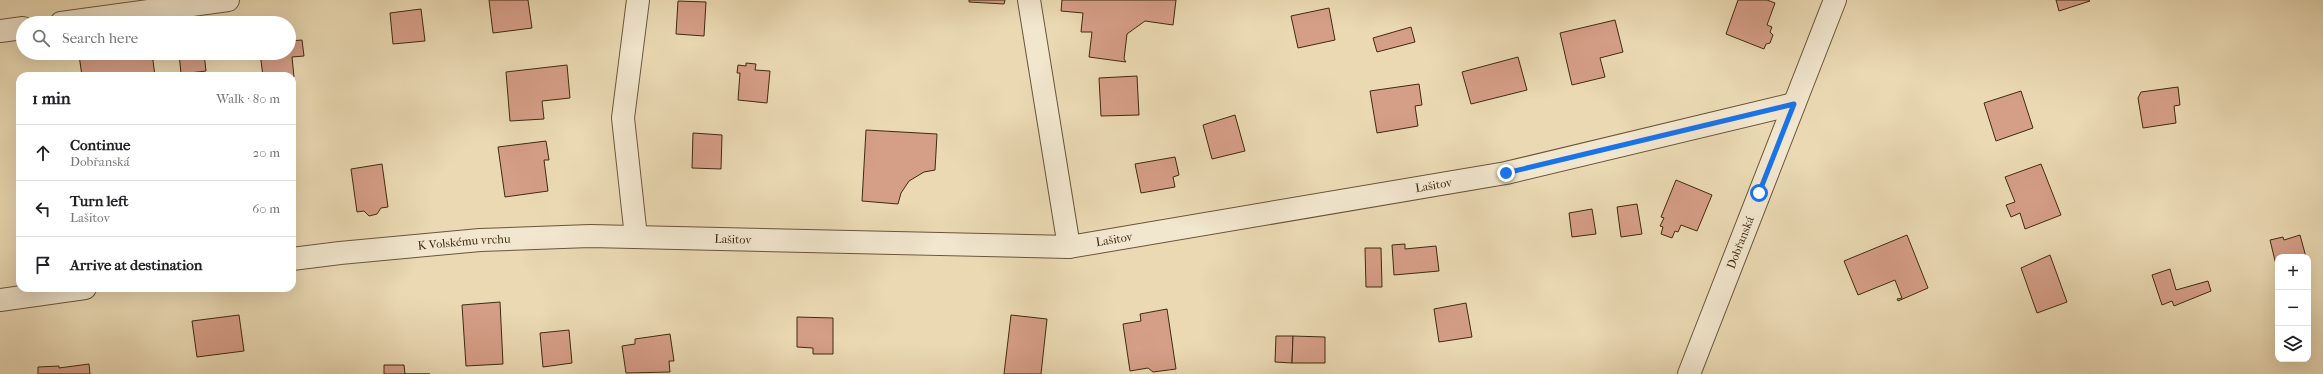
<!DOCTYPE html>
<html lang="en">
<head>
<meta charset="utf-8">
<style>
  :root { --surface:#fff; --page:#f2f2f2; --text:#202124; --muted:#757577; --line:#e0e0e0 }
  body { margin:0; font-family:"IM FELL French Canon",serif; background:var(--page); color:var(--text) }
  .controls { position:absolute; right:12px; bottom:12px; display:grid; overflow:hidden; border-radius:8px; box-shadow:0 4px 16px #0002 }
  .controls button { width:36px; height:36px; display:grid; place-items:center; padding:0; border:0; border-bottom:1px solid var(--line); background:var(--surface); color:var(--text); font:20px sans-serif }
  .stop { position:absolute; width:12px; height:12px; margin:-9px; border:3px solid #1a73e8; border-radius:50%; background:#fff }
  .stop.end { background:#1a73e8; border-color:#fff; box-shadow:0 1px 4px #0008 }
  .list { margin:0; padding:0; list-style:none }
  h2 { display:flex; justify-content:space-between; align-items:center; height:52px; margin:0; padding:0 16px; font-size:17px }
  h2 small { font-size:13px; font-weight:400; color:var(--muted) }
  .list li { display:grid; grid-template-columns:26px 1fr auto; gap:12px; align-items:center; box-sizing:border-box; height:56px; padding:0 16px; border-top:1px solid var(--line) }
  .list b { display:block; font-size:15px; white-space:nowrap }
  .list p { margin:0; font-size:13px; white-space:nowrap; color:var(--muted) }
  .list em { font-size:13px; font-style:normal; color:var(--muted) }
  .icon { flex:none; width:22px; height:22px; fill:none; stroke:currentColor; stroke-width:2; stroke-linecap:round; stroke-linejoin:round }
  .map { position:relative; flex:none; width:2323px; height:374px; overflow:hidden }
  .search { position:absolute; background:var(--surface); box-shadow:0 4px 16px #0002; left:16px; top:16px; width:280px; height:44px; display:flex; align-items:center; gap:10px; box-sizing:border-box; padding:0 14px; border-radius:22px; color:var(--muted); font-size:15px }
  .panel { position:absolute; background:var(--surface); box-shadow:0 4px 16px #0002; left:16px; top:72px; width:280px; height:220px; border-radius:12px }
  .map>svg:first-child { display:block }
  .building { fill:#d59e87; stroke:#402a11 }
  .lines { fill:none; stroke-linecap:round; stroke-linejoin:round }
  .minor-casing { stroke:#6a563a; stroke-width:24 }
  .tertiary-casing { stroke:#6a563a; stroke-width:24 }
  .minor { stroke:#f1e6ce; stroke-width:22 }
  .tertiary { stroke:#f1e6ce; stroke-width:22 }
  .route { stroke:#1a73e8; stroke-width:5 }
  .labels { text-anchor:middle; stroke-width:3; stroke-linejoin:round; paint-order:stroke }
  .street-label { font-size:12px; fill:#402a11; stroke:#f1e6ce }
</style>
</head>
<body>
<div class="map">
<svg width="2323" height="374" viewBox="0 0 2323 374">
  <rect width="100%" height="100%" fill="#ead9b3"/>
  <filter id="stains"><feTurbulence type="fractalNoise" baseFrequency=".005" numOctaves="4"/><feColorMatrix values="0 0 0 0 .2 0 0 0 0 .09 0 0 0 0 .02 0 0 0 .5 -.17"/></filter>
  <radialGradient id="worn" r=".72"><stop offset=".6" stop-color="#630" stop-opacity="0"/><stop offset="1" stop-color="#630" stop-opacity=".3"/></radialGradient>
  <!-- building -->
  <g class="building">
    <polygon points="489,0 528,0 532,28 493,33"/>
    <polygon points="969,0 1005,0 1004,4 969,2"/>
    <polygon points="1062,0 1176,0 1173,25 1145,21 1127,34 1124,59 1126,62 1089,57 1092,32 1081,32 1083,13 1061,11"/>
    <polygon points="1738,0 1767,0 1775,3 1767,25 1772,27 1770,32 1773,35 1770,43 1766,44 1764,49 1726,34"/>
    <polygon points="2056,0 2089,0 2090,1 2059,11"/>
    <polygon points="678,1 706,2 704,36 676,34"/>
    <polygon points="1329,8 1335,40 1298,48 1291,16"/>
    <polygon points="421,9 425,41 393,44 390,13"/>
    <polygon points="1615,20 1623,52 1600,58 1605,77 1572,85 1560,33"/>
    <polygon points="1411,27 1415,42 1377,52 1373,38"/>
    <polygon points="289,38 289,41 302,40 304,56 292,57 294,77 263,76 260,53 289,53"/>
    <polygon points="91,53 152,53 155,76 82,76 79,55"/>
    <polygon points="179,53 204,53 206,71 181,74"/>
    <polygon points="1518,57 1527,90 1471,104 1462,72"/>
    <polygon points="746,63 756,64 755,70 770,71 767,103 738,100 740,73 737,73 738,65 746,66"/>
    <polygon points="567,65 570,98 542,101 544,119 510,121 506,72"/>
    <polygon points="1137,76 1139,115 1101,116 1099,78"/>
    <polygon points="1419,84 1422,105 1415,106 1418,126 1377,133 1370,91"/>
    <polygon points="2178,87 2180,105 2174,106 2176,123 2143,128 2138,98 2141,92"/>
    <polygon points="2021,91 2033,128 1996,141 1984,103"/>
    <polygon points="1235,115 1245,151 1212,159 1203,125"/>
    <polygon points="866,130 937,134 935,170 924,172 909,181 901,193 898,204 862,201"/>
    <polygon points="693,133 722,135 721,169 692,168"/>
    <polygon points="546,141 549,160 544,160 548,191 505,197 498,147"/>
    <polygon points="1175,157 1179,175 1173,177 1175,187 1141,193 1135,164"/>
    <polygon points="382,164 388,207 381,208 377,214 369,216 364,211 357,212 351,169"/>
    <polygon points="2041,164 2061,215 2025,229 2020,213 2011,217 2006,205 2015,202 2005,177"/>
    <polygon points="1676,180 1712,195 1697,231 1681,225 1678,232 1675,231 1672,238 1661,234 1663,227 1660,226 1664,218 1661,217"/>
    <polygon points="1637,204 1642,234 1621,237 1617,207"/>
    <polygon points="1592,209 1596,234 1572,237 1569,213"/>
    <polygon points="1907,235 1928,288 1898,301 1897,299 1902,298 1895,280 1858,295 1844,261"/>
    <polygon points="2300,235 2306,257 2278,257 2278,273 2270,240 2283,237 2284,240"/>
    <polygon points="1405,244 1405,249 1436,246 1439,271 1394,275 1392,245"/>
    <polygon points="1365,248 1381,248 1382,287 1366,287"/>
    <polygon points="2050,255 2067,302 2037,313 2021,268"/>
    <polygon points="2170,269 2176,290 2208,281 2211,291 2174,306 2172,301 2162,305 2152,275"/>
    <polygon points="500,302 503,364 466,366 462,305"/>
    <polygon points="1466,303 1472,337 1439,342 1434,309"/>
    <polygon points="1167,309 1176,369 1153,372 1148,368 1130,371 1123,324 1141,321 1140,314"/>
    <polygon points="239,315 244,351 197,357 192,321"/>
    <polygon points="1011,315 1047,319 1041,374 1004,374"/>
    <polygon points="797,317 833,318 833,354 813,354 813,348 797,347"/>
    <polygon points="569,330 572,363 543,367 540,333"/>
    <polygon points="670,334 674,361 669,361 670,372 626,373 622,346 635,344 635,339"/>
    <polygon points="1276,336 1293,336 1292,363 1275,362"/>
    <polygon points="1293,336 1325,337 1325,363 1292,363"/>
    <polygon points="89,364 90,374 38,374 38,367 59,366 59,368"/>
    <polygon points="384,365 404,365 405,374 430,374 384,374"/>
  </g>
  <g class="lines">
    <defs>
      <g id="minor">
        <polyline points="1029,0 1069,247"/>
        <polyline points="61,23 228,0"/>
        <polyline points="0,31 23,28"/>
        <polyline points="636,237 623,118 638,0"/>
        <path id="s1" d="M 292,259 L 340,253 L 480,240 L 590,236 L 1069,247 L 1506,173 L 1794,104"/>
        <polyline points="0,300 85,288"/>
      </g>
      <g id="tertiary">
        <path id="s2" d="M 1689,374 L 1835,0"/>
      </g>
    </defs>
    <!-- minor casing -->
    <use href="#minor" class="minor-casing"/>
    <!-- tertiary casing -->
    <use href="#tertiary" class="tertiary-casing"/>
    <!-- minor -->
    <use href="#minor" class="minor"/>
    <!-- tertiary -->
    <use href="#tertiary" class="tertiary"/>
  </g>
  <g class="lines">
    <!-- route -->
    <polyline class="route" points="1506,173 1794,104 1759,193"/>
  </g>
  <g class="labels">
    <!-- street labels -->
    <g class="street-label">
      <text dy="4" stroke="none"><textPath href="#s1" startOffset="1148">Lašitov</textPath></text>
      <text dy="4" stroke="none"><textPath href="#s1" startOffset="442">Lašitov</textPath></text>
      <text dy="4" stroke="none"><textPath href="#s1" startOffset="824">Lašitov</textPath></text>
      <text dy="4" stroke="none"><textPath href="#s1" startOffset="173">K Volskému vrchu</textPath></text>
      <text dy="4" stroke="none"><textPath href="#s2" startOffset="141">Dobřanská</textPath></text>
    </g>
  </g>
  <rect width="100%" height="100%" filter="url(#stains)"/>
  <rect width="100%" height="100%" fill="url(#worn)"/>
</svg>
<div class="controls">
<button>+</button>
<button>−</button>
<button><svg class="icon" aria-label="layers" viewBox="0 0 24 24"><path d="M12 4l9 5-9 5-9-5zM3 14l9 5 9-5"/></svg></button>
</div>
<div class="stop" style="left:1759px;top:193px"></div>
<div class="stop end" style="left:1506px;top:173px"></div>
<div class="search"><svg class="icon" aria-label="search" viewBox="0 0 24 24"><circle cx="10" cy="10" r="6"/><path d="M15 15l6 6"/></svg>Search here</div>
<section class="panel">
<h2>1 min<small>Walk · 80 m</small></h2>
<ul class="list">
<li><svg class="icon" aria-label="ahead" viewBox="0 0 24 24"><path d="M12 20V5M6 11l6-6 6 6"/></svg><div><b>Continue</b><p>Dobřanská</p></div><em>20 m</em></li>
<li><svg class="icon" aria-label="left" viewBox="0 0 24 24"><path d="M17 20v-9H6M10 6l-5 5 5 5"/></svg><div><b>Turn left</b><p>Lašitov</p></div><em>60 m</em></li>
<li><svg class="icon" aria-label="arrive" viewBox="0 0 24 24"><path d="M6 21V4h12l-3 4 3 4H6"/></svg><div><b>Arrive at destination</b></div></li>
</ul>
</section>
</div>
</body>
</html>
